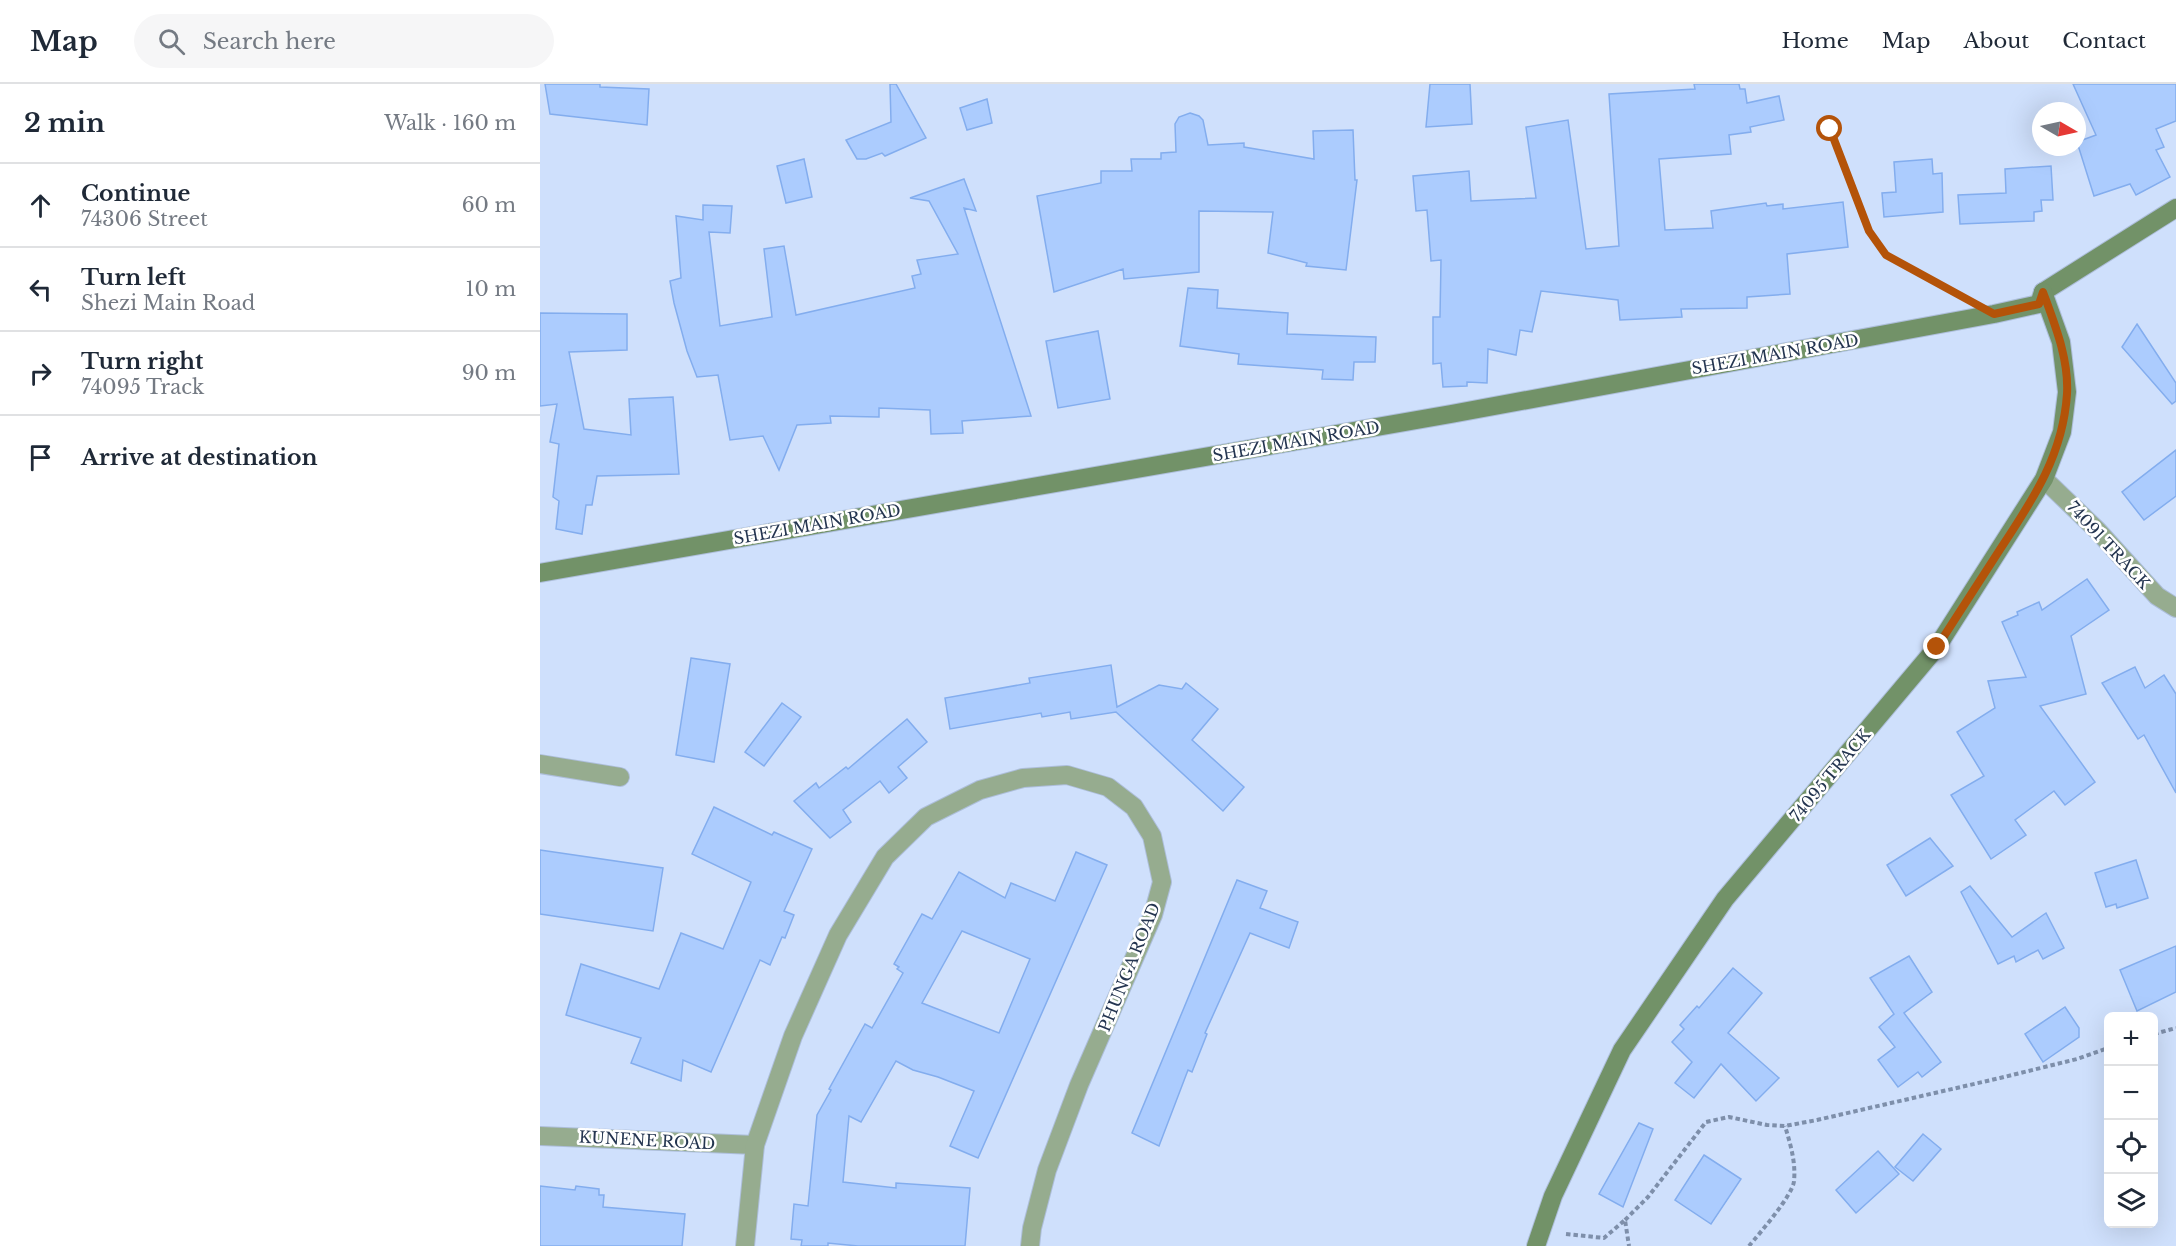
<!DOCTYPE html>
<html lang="en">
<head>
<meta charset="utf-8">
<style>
  :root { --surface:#fff; --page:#f6f6f7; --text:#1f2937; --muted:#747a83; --line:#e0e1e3 }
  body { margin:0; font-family:"Libre Baskerville",serif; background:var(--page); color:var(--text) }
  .controls { position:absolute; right:18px; bottom:18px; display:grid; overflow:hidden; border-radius:9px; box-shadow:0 6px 24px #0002 }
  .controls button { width:54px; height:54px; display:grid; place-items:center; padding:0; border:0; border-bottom:2px solid var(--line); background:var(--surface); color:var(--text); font:30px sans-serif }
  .compass { position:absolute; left:1492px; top:18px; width:54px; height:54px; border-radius:50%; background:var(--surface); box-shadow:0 6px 24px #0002; rotate:99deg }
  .stop { position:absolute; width:18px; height:18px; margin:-14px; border:4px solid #b45309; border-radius:50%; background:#fff }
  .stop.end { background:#b45309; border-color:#fff; box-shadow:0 2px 6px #0008 }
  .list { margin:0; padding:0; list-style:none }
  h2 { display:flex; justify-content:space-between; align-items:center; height:78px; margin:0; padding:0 24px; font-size:26px }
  h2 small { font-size:20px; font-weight:400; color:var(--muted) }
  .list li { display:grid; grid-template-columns:39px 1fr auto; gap:18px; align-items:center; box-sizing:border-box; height:84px; padding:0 24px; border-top:2px solid var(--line) }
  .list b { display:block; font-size:22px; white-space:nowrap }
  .list p { margin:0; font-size:20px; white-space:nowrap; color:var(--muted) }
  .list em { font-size:20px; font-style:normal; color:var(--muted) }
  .icon { flex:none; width:33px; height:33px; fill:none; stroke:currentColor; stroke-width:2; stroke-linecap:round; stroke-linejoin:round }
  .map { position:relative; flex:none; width:1636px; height:1162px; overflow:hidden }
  header { display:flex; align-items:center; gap:36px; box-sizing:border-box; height:84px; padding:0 30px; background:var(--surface); border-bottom:2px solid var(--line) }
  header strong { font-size:28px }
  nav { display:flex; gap:33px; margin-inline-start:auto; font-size:21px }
  .search { width:420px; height:54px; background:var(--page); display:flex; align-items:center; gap:15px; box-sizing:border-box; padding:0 21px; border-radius:33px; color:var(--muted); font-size:22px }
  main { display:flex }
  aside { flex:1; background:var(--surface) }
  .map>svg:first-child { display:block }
  .building { fill:#acccfe; stroke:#83adee; stroke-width:1.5; fill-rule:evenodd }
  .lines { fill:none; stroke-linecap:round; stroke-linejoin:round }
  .lane-casing { stroke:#adbeda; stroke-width:20 }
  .street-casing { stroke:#adbeda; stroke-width:20 }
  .secondary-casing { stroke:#adbeda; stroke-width:20 }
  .path { stroke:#7e8faa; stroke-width:4; stroke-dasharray:4.5 3; stroke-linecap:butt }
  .lane { stroke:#96ac8f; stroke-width:18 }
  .street { stroke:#96ac8f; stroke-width:18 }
  .secondary { stroke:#729268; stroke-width:18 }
  .route { stroke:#b45309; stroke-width:8 }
  .labels { text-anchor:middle; stroke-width:5; stroke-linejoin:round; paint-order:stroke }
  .street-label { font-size:16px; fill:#243550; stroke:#fff }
</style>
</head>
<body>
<header>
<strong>Map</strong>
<div class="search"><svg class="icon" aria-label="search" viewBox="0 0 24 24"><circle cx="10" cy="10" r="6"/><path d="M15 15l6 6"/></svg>Search here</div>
<nav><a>Home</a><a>Map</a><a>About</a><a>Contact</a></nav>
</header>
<main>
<aside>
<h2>2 min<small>Walk · 160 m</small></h2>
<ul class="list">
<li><svg class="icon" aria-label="ahead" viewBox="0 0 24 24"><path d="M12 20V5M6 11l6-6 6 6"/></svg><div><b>Continue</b><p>74306 Street</p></div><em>60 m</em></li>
<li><svg class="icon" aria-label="left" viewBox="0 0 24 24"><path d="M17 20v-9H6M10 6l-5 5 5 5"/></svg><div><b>Turn left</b><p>Shezi Main Road</p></div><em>10 m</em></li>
<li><svg class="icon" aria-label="right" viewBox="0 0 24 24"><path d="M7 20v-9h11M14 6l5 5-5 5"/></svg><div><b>Turn right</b><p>74095 Track</p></div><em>90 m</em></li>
<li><svg class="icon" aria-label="arrive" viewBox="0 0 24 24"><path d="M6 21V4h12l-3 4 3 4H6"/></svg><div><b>Arrive at destination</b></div></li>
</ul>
</aside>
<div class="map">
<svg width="1636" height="1162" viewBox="0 0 1636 1162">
  <rect width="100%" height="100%" fill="#cfe0fc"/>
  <!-- building -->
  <g class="building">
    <polygon points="5,0 60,0 60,3 109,5 107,41 10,30"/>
    <polygon points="350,0 356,0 386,54 345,72 342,69 326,75 317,75 306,56 351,38"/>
    <polygon points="890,0 930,0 932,40 886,43"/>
    <polygon points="1154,0 1199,0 1200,5 1205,5 1207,19 1239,12 1244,36 1210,43 1211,48 1189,51 1191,70 1119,75 1125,146 1173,144 1171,127 1226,119 1227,122 1243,120 1243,125 1303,118 1308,163 1247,170 1250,210 1207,213 1207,224 1141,225 1142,233 1080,236 1078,216 1001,207 992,248 980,246 976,271 948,265 947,299 927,298 927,302 903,303 901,279 893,280 893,233 900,233 901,176 891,177 887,126 876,127 873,92 929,87 931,117 996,114 986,43 1028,36 1046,165 1079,162 1069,10 1155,5"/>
    <polygon points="1533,0 1636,0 1636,37 1616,45 1624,63 1616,66 1630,93 1596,111 1590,100 1554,112 1537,58 1556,51"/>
    <polygon points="447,15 452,39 427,46 420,24"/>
    <polygon points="650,29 659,32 663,36 668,61 704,59 704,63 774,75 773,47 813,46 815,96 817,96 806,186 766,182 767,179 728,169 733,128 659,127 659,188 584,195 583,185 514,208 497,112 561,99 561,87 592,87 591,75 621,75 621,69 636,68 635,40 639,33"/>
    <polygon points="264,75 272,113 246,119 237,82"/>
    <polygon points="1392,75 1393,90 1402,89 1403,128 1344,133 1342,109 1356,108 1354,78"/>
    <polygon points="1511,82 1513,116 1501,116 1502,127 1494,128 1494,137 1420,140 1418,111 1466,109 1465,85"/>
    <polygon points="424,95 436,127 424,124 491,332 422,337 423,349 391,350 390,326 339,324 339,333 290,332 291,339 257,341 239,386 223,352 190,356 178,291 157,293 147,267 134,219 130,197 141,194 136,132 163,136 163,121 192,122 190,149 169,148 180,242 232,233 224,165 244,162 256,231 375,204 372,192 381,190 377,176 418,170 389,117 370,114"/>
    <polygon points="648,204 678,206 677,224 748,229 747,250 836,253 835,278 814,278 813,296 782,295 783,286 698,280 699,270 640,262"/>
    <polygon points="0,229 87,230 87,266 29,268 44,345 91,351 89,315 133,313 139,390 57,392 52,421 46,421 42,450 16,445 19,417 13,413 19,360 10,358 17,320 0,322"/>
    <polygon points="1597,240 1636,299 1636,317 1632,320 1582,263"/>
    <polygon points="558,247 570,315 518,324 506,257"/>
    <polygon points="1636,366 1636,412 1604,436 1582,408"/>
    <polygon points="1547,495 1569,526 1531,552 1546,610 1500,622 1555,698 1525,721 1514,707 1475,736 1486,751 1451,775 1411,711 1444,692 1417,648 1455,624 1448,597 1486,593 1462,538 1478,531 1477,528 1499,518 1502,526"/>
    <polygon points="151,574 190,580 174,678 136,671"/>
    <polygon points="571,581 577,623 619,601 642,605 646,599 678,625 652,656 704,703 683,727 576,628 531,635 530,628 502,633 501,629 410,645 405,614 490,599 489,594"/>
    <polygon points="1595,583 1605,604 1624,591 1636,610 1636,709 1604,651 1598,655 1562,599"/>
    <polygon points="242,619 261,633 224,682 205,668"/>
    <polygon points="367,635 387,658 358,683 367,694 349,709 340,697 303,726 311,738 290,754 254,717 276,699 279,704 306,683 308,685"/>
    <polygon points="174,723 232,751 234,748 272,765 244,827 254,831 245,854 242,853 230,881 220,876 171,988 143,976 141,997 91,979 101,954 26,931 41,880 119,905 141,849 183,865 211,798 152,770"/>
    <polygon points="1390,754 1413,782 1366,812 1347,781"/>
    <polygon points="0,766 123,784 113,847 0,830"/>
    <path d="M 536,768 L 567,781 L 438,1074 L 410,1062 L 434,1007 L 398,993 L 373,986 L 356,977 L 321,1038 L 309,1032 L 303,1098 L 356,1104 L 356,1099 L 430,1104 L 425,1162 L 318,1162 L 288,1159 L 288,1162 L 261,1162 L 262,1156 L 251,1155 L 254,1120 L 268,1122 L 277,1031 L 291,1006 L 289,1005 L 325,940 L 332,944 L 363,889 L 357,885 L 359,883 L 354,880 L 382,830 L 392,835 L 419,788 L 465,814 L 471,799 L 515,817 ZM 422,847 L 490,875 L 459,949 L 382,919 Z"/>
    <polygon points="1596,776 1608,814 1577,824 1576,820 1566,823 1555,789"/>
    <polygon points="697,796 727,807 720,824 758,838 749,864 710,849 665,949 667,950 652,988 648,986 619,1062 592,1049"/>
    <polygon points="1430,802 1472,853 1506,829 1524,864 1503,875 1498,866 1476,878 1474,872 1458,880 1421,808"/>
    <polygon points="1636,862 1636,908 1597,927 1580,886"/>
    <polygon points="1369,872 1392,908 1364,929 1401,978 1382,993 1378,988 1358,1003 1338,976 1355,963 1339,943 1354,930 1330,894"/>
    <polygon points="1193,884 1222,909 1188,949 1239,994 1216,1017 1181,980 1154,1014 1135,999 1152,978 1132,958 1144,945 1140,941 1157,922 1159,924"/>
    <polygon points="1525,923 1539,944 1539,953 1503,978 1485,950"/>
    <polygon points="1099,1039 1113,1045 1083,1123 1059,1110"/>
    <polygon points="1383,1050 1401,1065 1373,1097 1355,1083"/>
    <polygon points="1338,1067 1359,1090 1316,1129 1296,1106"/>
    <polygon points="1164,1071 1201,1095 1171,1140 1135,1116"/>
    <polygon points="0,1102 35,1106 36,1102 59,1105 59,1111 64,1111 63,1123 145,1130 142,1162 0,1162"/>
  </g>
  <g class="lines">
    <defs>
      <polyline id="lane" points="0,680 80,693"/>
      <g id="street">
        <polyline points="1504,395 1558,447 1617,512 1636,524"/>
        <polyline points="0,1052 215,1061"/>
        <polyline points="205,1162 215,1061 253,952 298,851 345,773 386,733 440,706 483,694 527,691 568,703 594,723 612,752 622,798 613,831 539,1001 507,1086 492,1144 490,1162"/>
      </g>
      <g id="secondary">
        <polyline points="1503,208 1636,124"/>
        <polyline points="0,489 911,330 1454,230 1499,220 1503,208"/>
        <polyline points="996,1162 1013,1112 1082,966 1185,815 1397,563 1504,395 1522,348 1527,308 1521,258 1503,208"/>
      </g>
    </defs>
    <!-- lane casing -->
    <use href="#lane" class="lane-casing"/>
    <!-- street casing -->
    <use href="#street" class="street-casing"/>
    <!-- secondary casing -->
    <use href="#secondary" class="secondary-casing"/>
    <!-- path -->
    <g class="path">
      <polyline points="1290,45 1329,147 1346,171 1419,211"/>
      <polyline points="1614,950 1636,944"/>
      <polyline points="1085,1136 1108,1113 1166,1038 1189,1033 1227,1041 1245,1042 1277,1036 1460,994 1537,975 1568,964"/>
      <polyline points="1026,1150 1064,1154 1085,1136 1089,1162"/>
      <path d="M 1209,1162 C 1219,1150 1253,1111 1254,1097 C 1256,1078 1250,1059 1245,1042"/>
    </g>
    <!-- lane -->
    <use href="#lane" class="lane"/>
    <!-- street -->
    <use href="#street" class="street"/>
    <!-- secondary -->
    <use href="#secondary" class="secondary"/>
  </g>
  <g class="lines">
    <!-- route -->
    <path class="route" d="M 1290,45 L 1329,147 L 1346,171 L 1454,230 L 1499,220 L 1503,208 C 1515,241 1529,275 1527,310 C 1523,372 1492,417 1459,467 C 1438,499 1418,531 1397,563"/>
  </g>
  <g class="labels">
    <!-- street labels -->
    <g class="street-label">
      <text transform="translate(1235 270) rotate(-10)" y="6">SHEZI MAIN ROAD</text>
      <text transform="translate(756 357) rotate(-10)" y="6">SHEZI MAIN ROAD</text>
      <text transform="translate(277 440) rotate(-10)" y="6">SHEZI MAIN ROAD</text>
      <text transform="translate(1569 461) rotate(47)" y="6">74091 TRACK</text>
      <text transform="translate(1290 691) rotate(-50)" y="6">74095 TRACK</text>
      <text transform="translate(589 883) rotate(-68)" y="6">PHUNGA ROAD</text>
      <text transform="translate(107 1056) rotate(3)" y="6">KUNENE ROAD</text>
    </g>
  </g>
</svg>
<div class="controls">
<button>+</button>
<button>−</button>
<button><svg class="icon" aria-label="locate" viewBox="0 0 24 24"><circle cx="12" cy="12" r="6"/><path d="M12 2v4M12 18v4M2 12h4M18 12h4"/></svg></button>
<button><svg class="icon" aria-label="layers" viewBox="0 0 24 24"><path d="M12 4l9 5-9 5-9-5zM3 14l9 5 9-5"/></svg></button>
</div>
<svg class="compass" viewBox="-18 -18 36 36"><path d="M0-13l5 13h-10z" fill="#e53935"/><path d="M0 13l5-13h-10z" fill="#747a83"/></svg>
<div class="stop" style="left:1290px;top:45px"></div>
<div class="stop end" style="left:1397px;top:563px"></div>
</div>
</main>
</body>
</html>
